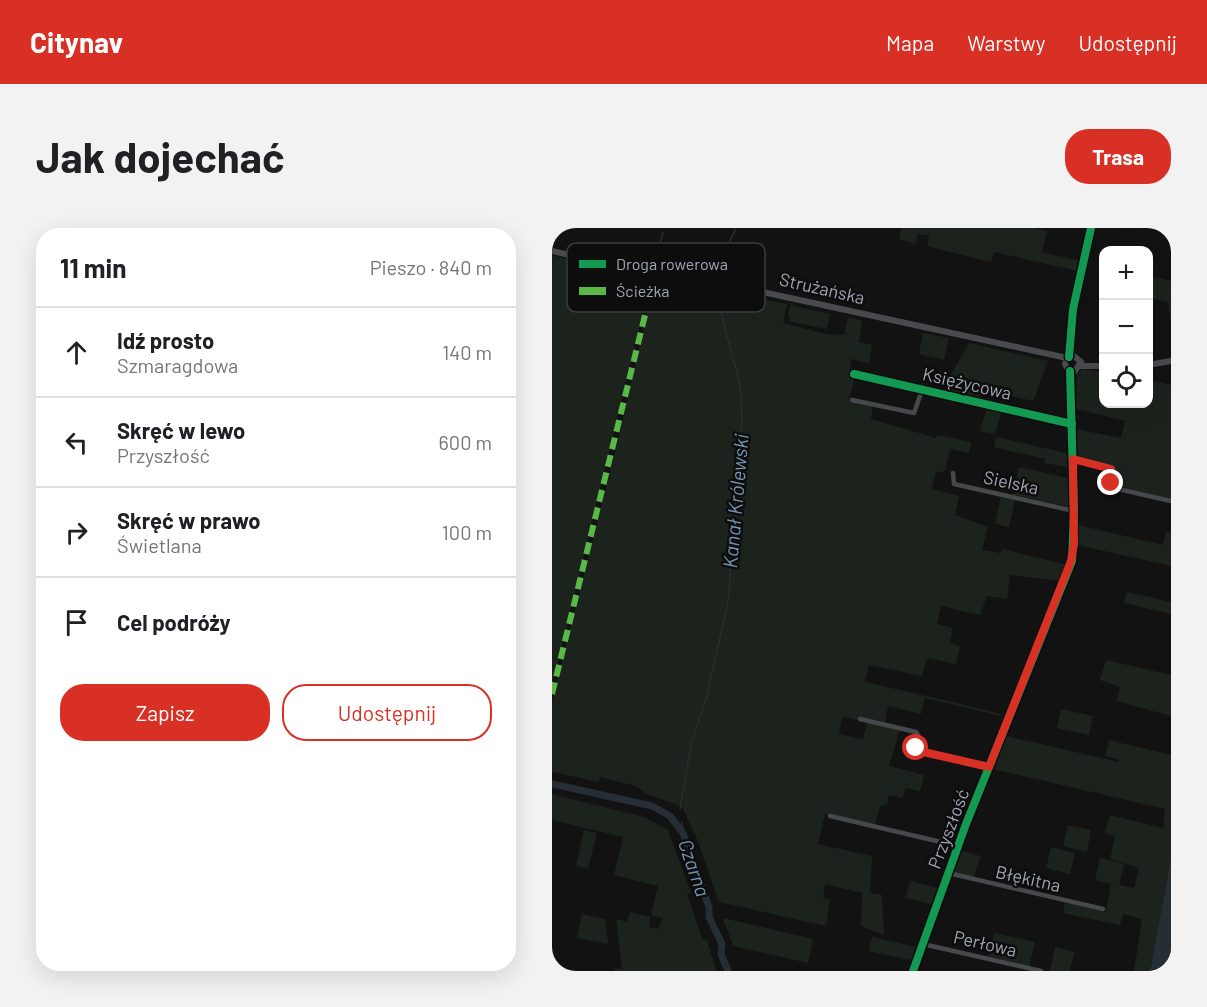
<!DOCTYPE html>
<html lang="pl">
<head>
<meta charset="utf-8">
<style>
  :root { --surface:#fff; --page:#f2f2f2; --text:#202124; --muted:#757577; --line:#e0e0e0; --accent:#d93025 }
  body { margin:0; font-family:Barlow,sans-serif; background:var(--page); color:var(--text) }
  .controls { position:absolute; right:18px; top:18px; display:grid; overflow:hidden; border-radius:12px; box-shadow:0 6px 24px #0002 }
  .controls button { width:54px; height:54px; display:grid; place-items:center; padding:0; border:0; border-bottom:2px solid var(--line); background:var(--surface); color:var(--text); font:30px sans-serif }
  .stop { position:absolute; width:18px; height:18px; margin:-14px; border:4px solid #d93025; border-radius:50%; background:#fff }
  .stop.end { background:#d93025; border-color:#fff; box-shadow:0 2px 6px #0008 }
  .list { margin:0; padding:0; list-style:none }
  h2 { display:flex; justify-content:space-between; align-items:center; height:78px; margin:0; padding:0 24px; font-size:26px }
  h2 small { font-size:20px; font-weight:400; color:var(--muted) }
  .list li { display:grid; grid-template-columns:39px 1fr auto; gap:18px; align-items:center; box-sizing:border-box; height:90px; padding:0 24px; border-top:2px solid var(--line) }
  .list b { display:block; font-size:22px; white-space:nowrap }
  .list p { margin:0; font-size:20px; white-space:nowrap; color:var(--muted) }
  .list em { font-size:20px; font-style:normal; color:var(--muted) }
  .actions { display:flex; gap:12px; padding:18px 24px }
  .actions a { flex:1; padding:14px 0; border:2px solid var(--accent); border-radius:24px; text-align:center; font-size:21px; color:var(--accent) }
  .actions .main { background:var(--accent); color:#fff }
  .icon { flex:none; width:33px; height:33px; fill:none; stroke:currentColor; stroke-width:2; stroke-linecap:round; stroke-linejoin:round }
  .map { position:relative; flex:none; width:619px; height:743px; overflow:hidden; border-radius:24px }
  header { display:flex; align-items:center; gap:36px; box-sizing:border-box; height:84px; padding:0 30px; background:var(--accent); color:#fff }
  header strong { font-size:28px }
  nav { display:flex; gap:33px; margin-inline-start:auto; font-size:21px }
  .intro { display:flex; align-items:center; justify-content:space-between; box-sizing:border-box; height:144px; padding:0 36px }
  h1 { margin:0; font-size:42px }
  .button { padding:15px 27px; border-radius:24px; background:var(--accent); color:#fff; font-size:21px; font-weight:700 }
  main { display:flex; gap:36px; padding:0 36px }
  aside { flex:1; background:var(--surface); border-radius:24px; box-shadow:0 6px 24px #0002 }
  .map>svg:first-child { display:block }
  .green { fill:#1c231d }
  .water { fill:#252d35 }
  .lines { fill:none; stroke-linecap:round; stroke-linejoin:round }
  .stream { stroke:#252d35; stroke-width:1.5 }
  .river { stroke:#252d35; stroke-width:7 }
  .minor { stroke:#46484c; stroke-width:4.5 }
  .major { stroke:#494a4d; stroke-width:6 }
  .quiet { stroke:#58b947; stroke-width:6; stroke-dasharray:12 6; stroke-linecap:butt }
  .cycleway-casing { stroke:#0d0d0e; stroke-width:11 }
  .cycleway { stroke:#139951; stroke-width:8 }
  .route { stroke:#d93025; stroke-width:8 }
  .labels { text-anchor:middle; stroke-width:5; stroke-linejoin:round; paint-order:stroke }
  .street-label { font-size:18px; fill:#a2a7b5; stroke:#0d0d0e }
  .water-label { font-size:20px; font-style:italic; fill:#7695b3; stroke:#0d0d0e }
  .key { fill:#0d0d0e; stroke:#3a3b40; stroke-width:1.5 }
  .key-label { font-size:16px; fill:#a2a7b5 }
</style>
</head>
<body>
<header>
<strong>Citynav</strong>
<nav><a>Mapa</a><a>Warstwy</a><a>Udostępnij</a></nav>
</header>
<div class="intro"><h1>Jak dojechać</h1><a class="button">Trasa</a></div>
<main>
<aside>
<h2>11 min<small>Pieszo · 840 m</small></h2>
<ul class="list">
<li><svg class="icon" aria-label="ahead" viewBox="0 0 24 24"><path d="M12 20V5M6 11l6-6 6 6"/></svg><div><b>Idź prosto</b><p>Szmaragdowa</p></div><em>140 m</em></li>
<li><svg class="icon" aria-label="left" viewBox="0 0 24 24"><path d="M17 20v-9H6M10 6l-5 5 5 5"/></svg><div><b>Skręć w lewo</b><p>Przyszłość</p></div><em>600 m</em></li>
<li><svg class="icon" aria-label="right" viewBox="0 0 24 24"><path d="M7 20v-9h11M14 6l5 5-5 5"/></svg><div><b>Skręć w prawo</b><p>Świetlana</p></div><em>100 m</em></li>
<li><svg class="icon" aria-label="arrive" viewBox="0 0 24 24"><path d="M6 21V4h12l-3 4 3 4H6"/></svg><div><b>Cel podróży</b></div></li>
</ul>
<div class="actions"><a class="main">Zapisz</a><a>Udostępnij</a></div>
</aside>
<div class="map">
<svg width="619" height="743" viewBox="0 0 619 743">
  <rect width="100%" height="100%" fill="#121213"/>
  <!-- green -->
  <g class="green">
    <polygon points="349,0 481,0 495,3 490,24 528,33 526,43 442,24 439,34 375,18 377,8 366,6 363,16 347,11"/>
    <polygon points="0,27 82,49 80,52 87,57 90,53 98,54 0,459"/>
    <polygon points="597,48 619,53 619,98 616,74 597,70"/>
    <polygon points="102,54 174,63 235,76 231,95 274,106 292,107 296,89 310,93 307,114 320,117 317,135 299,131 298,147 303,149 297,172 321,178 319,191 384,210 385,207 419,214 417,225 398,221 392,245 384,243 380,261 407,268 403,287 436,299 430,322 449,325 450,321 516,337 511,353 458,347 455,371 435,368 428,387 389,378 385,396 401,400 398,415 408,418 404,436 375,430 370,448 317,437 313,454 439,483 453,489 373,470 369,486 336,478 333,495 308,489 305,492 290,489 287,506 311,511 315,495 348,502 337,538 372,547 368,563 354,560 350,570 337,567 335,577 328,578 323,597 273,586 266,616 320,628 318,665 330,667 332,707 309,698 310,665 273,656 271,670 278,672 274,698 167,674 145,611 130,579 93,565 84,558 48,549 47,554 0,544 0,473 66,213"/>
    <polygon points="238,77 278,86 275,101 239,94 236,88"/>
    <polygon points="371,105 397,110 392,132 367,126"/>
    <polygon points="417,115 496,133 481,173 429,161 426,172 398,166 401,154 396,152"/>
    <polygon points="531,141 551,144 552,176 596,176 597,152 619,157 619,271 566,259 561,255 561,240 524,230 523,201 569,210 573,193 524,181 525,146"/>
    <polygon points="435,179 450,182 443,206 428,203"/>
    <polygon points="444,209 518,226 519,240 493,235 493,231 442,219"/>
    <polygon points="467,239 519,251 519,279 461,267"/>
    <polygon points="449,269 463,272 457,299 443,296"/>
    <polygon points="526,297 611,317 614,304 619,305 619,338 526,317"/>
    <polygon points="575,364 619,374 619,386 572,375"/>
    <polygon points="554,432 619,447 619,488 565,473 568,459 548,452"/>
    <polygon points="509,481 541,488 537,507 505,500"/>
    <polygon points="454,508 566,534 566,531 553,528 557,512 619,527 619,630 598,743 582,743 590,691 571,686 568,697 511,685 513,675 554,684 559,656 543,652 548,630 572,636 567,657 582,660 587,640 558,631 563,608 553,605 558,587 611,600 613,581 441,541"/>
    <polygon points="0,566 92,589 116,602 139,665 135,665 150,711 155,712 164,743 63,743 63,740 70,741 64,691 75,694 78,684 98,689 97,699 106,701 111,690 99,687 106,658 62,647 71,609 0,592"/>
    <polygon points="516,597 539,602 535,624 511,618"/>
    <polygon points="32,602 45,605 36,641 24,638"/>
    <polygon points="499,619 523,625 518,646 494,640"/>
    <polygon points="409,623 429,628 421,650 402,645"/>
    <polygon points="358,653 386,660 380,676 353,670"/>
    <polygon points="30,686 53,691 56,716 25,710"/>
    <polygon points="171,690 261,711 256,735 181,718"/>
    <polygon points="442,705 483,714 477,739 436,730"/>
    <polygon points="320,709 365,719 362,733 317,723"/>
    <polygon points="503,719 523,724 517,743 498,743"/>
  </g>
  <!-- water -->
  <polygon class="water" points="619,630 619,743 598,743"/>
  <g class="lines">
    <!-- stream -->
    <g class="stream">
      <polyline points="111,4 104,31 106,36 148,45 156,50"/>
      <polyline points="157,49 167,37 184,0"/>
      <polyline points="128,581 139,517 154,471 176,374 190,191 188,156 165,70 156,57"/>
      <polyline points="130,594 131,605"/>
    </g>
    <!-- river -->
    <polyline class="river" points="0,556 100,578 118,588 131,605 157,679 157,689 170,716 169,726 176,743"/>
    <!-- minor -->
    <g class="minor">
      <polyline points="517,129 521,81 539,0"/>
      <polyline points="302,146 520,196"/>
      <polyline points="300,172 362,185 370,162"/>
      <polyline points="521,231 559,241 559,255 566,261 619,273"/>
      <polyline points="401,245 402,256 522,283"/>
      <polyline points="308,491 364,504 366,507 364,521 367,523 437,539"/>
      <polyline points="278,588 406,618"/>
      <polyline points="396,645 551,681"/>
      <polyline points="371,716 489,743"/>
      <polyline points="361,743 414,596 520,333 522,283 518,143"/>
    </g>
    <!-- major -->
    <g class="major">
      <polyline points="0,23 97,46 183,58 515,130"/>
      <polyline points="514,132 522,128 529,134"/>
      <polyline points="513,136 516,142 523,143 529,134"/>
      <polyline points="596,137 619,133"/>
      <polyline points="528,138 552,138"/>
    </g>
    <!-- quiet -->
    <polyline class="quiet" points="0,466 95,79 101,47"/>
    <defs>
      <g id="cycleway">
        <polyline points="517,129 521,81 539,0"/>
        <polyline points="302,146 520,196"/>
        <polyline points="361,743 414,596 520,333 522,283 518,143"/>
      </g>
    </defs>
    <!-- cycleway casing -->
    <use href="#cycleway" class="cycleway-casing"/>
    <!-- cycleway -->
    <use href="#cycleway" class="cycleway"/>
  </g>
  <g class="lines">
    <!-- route -->
    <polyline class="route" points="364,520 367,523 437,539 519,333 522,316 521,231 559,241 559,255"/>
  </g>
  <g class="labels">
    <!-- street labels -->
    <g class="street-label">
      <text transform="translate(270 61) rotate(13)" y="6">Strużańska</text>
      <text transform="translate(415 156) rotate(13)" y="6">Księżycowa</text>
      <text transform="translate(459 255) rotate(12)" y="6">Sielska</text>
      <text transform="translate(397 601) rotate(-69)" y="6">Przyszłość</text>
      <text transform="translate(476 651) rotate(13)" y="6">Błękitna</text>
      <text transform="translate(433 716) rotate(13)" y="6">Perłowa</text>
    </g>
    <!-- water labels -->
    <g class="water-label">
      <text transform="translate(184 273) rotate(-85)" y="7">Kanał Królewski</text>
      <text transform="translate(142 640) rotate(71)" y="7">Czarna</text>
    </g>
  </g>
  <!-- legend -->
  <rect x="15" y="15" width="198" height="69" rx="9" class="key"/>
  <rect x="27" y="32" width="27" height="8" fill="#139951"/>
  <rect x="27" y="59" width="27" height="8" fill="#58b947"/>
  <g class="key-label">
    <text x="64" y="42">Droga rowerowa</text>
    <text x="64" y="69">Ścieżka</text>
  </g>
</svg>
<div class="controls">
<button>+</button>
<button>−</button>
<button><svg class="icon" aria-label="locate" viewBox="0 0 24 24"><circle cx="12" cy="12" r="6"/><path d="M12 2v4M12 18v4M2 12h4M18 12h4"/></svg></button>
</div>
<div class="stop" style="left:364px;top:520px"></div>
<div class="stop end" style="left:559px;top:255px"></div>
</div>
</main>
</body>
</html>
